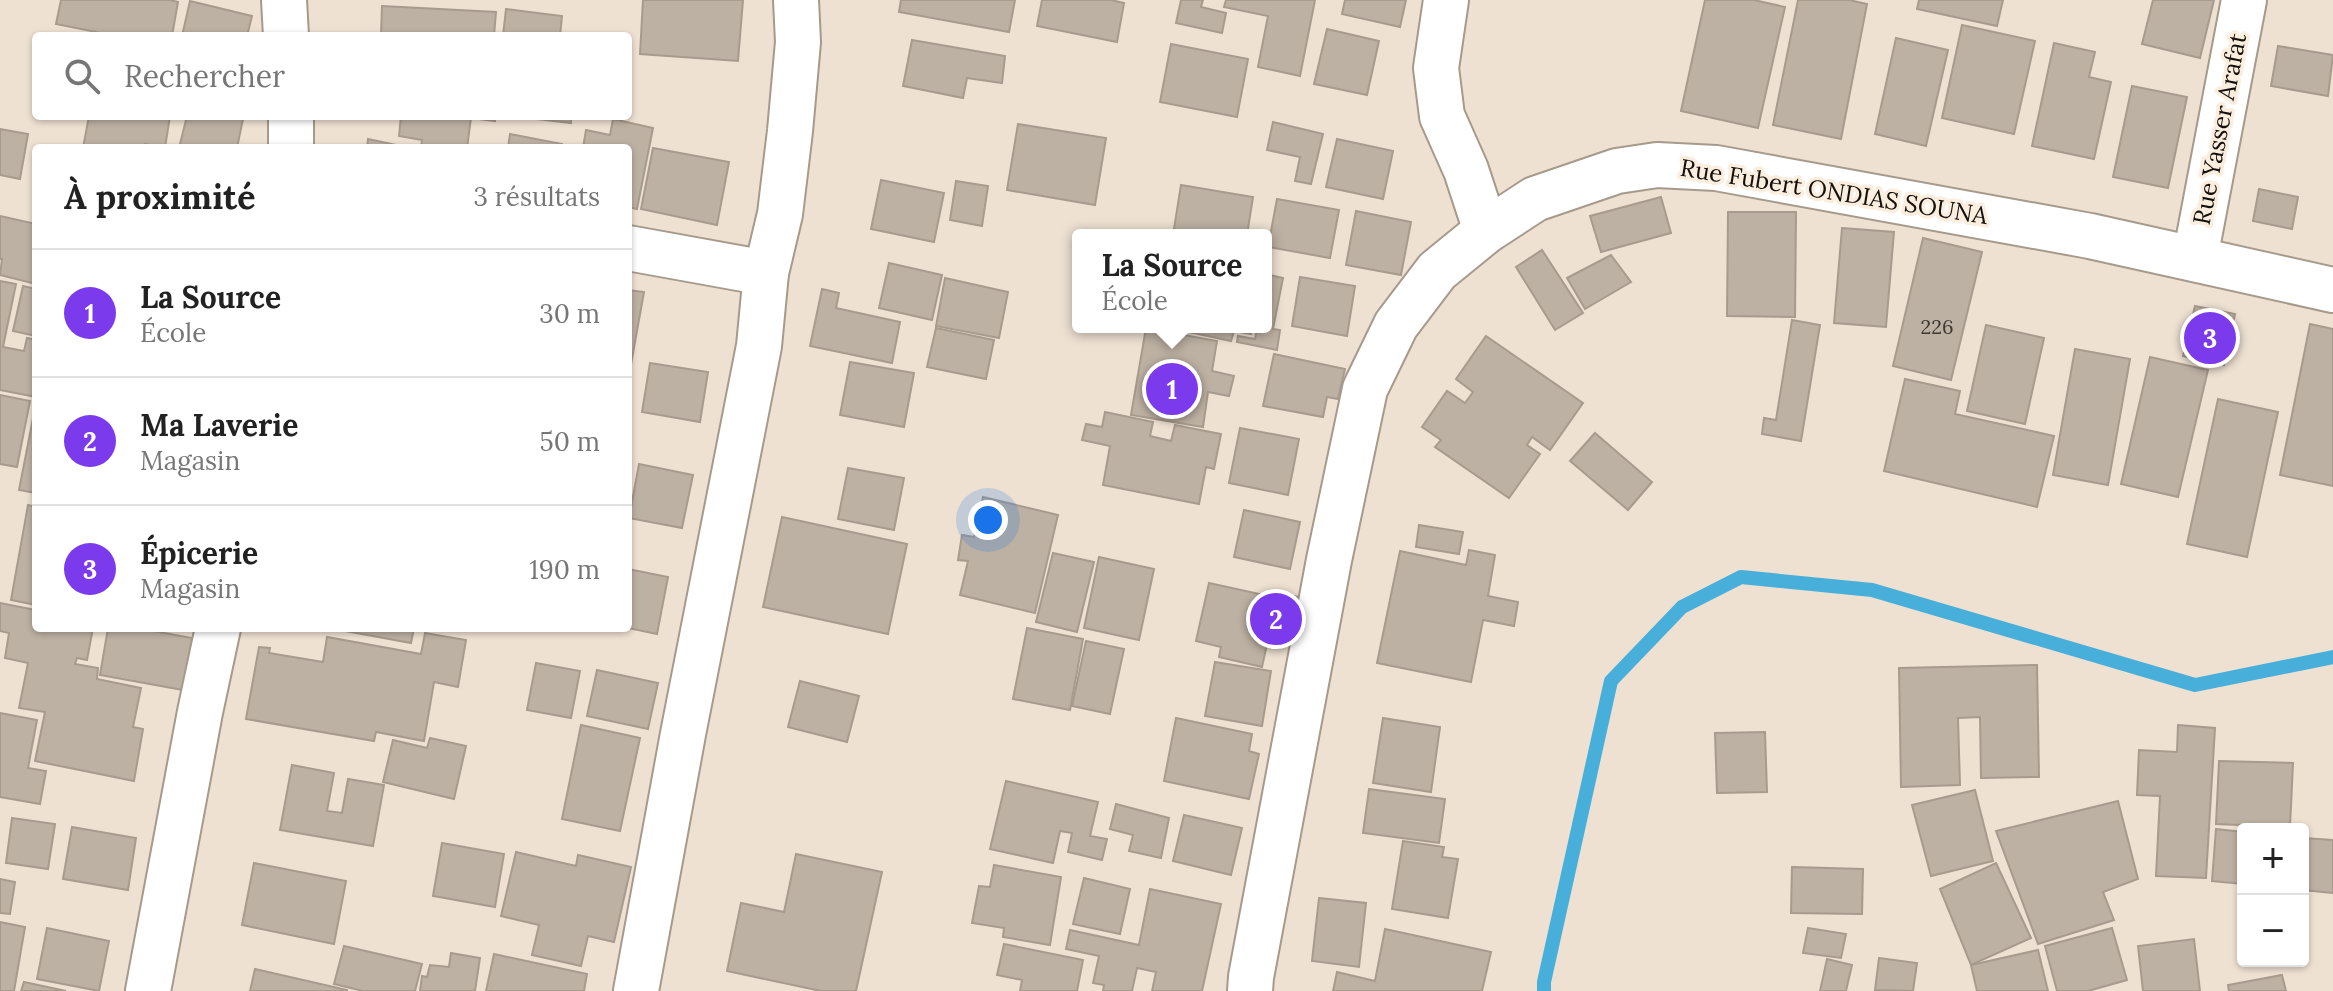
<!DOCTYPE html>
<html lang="fr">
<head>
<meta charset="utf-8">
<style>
  :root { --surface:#fff; --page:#f6f6f6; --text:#222; --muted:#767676; --line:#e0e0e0; --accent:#7c3aed }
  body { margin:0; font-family:Lora,serif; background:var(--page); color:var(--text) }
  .controls { position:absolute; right:24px; bottom:24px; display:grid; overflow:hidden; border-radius:8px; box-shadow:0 2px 6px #0004 }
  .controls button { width:72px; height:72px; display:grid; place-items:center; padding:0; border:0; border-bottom:2px solid var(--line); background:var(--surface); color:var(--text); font:40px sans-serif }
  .you { position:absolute; left:988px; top:520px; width:28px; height:28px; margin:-20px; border:6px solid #fff; border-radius:50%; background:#1a73e8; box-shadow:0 0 0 12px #1a73e833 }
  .badge { display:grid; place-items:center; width:52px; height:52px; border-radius:50%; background:var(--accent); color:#fff; font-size:26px; font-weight:700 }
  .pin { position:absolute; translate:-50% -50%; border:4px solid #fff; box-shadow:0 2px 8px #0006 }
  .popup { position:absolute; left:1072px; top:229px; width:200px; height:104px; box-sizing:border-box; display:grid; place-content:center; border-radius:8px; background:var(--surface); filter:drop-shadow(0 2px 6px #0005); font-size:26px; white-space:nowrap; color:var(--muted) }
  .popup b { font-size:30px; color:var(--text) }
  .popup::after { content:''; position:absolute; left:50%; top:100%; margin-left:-16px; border:16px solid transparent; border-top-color:var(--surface) }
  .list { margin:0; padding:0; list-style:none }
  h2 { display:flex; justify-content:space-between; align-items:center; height:104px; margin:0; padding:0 32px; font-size:34px }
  h2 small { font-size:26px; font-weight:400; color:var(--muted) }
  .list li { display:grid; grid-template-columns:52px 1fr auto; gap:24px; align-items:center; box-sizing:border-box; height:128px; padding:0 32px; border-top:2px solid var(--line) }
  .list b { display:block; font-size:30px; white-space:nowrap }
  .list p { margin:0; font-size:26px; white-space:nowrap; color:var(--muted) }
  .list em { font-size:26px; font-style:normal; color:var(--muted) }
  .icon { flex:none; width:44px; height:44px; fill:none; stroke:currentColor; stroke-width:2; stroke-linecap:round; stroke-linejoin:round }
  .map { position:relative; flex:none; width:2333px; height:991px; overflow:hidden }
  .search { position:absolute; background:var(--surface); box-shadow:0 2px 6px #0004; left:32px; top:32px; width:600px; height:88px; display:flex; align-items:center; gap:20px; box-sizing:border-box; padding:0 28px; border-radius:8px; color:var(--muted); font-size:30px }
  .panel { position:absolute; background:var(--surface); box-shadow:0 2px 6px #0004; left:32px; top:144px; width:600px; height:488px; border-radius:8px }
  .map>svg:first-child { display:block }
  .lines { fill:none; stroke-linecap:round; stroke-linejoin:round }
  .stream { stroke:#47afda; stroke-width:14 }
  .building { fill:#bdb1a3; stroke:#a79b8d; stroke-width:2 }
  .minor-casing { stroke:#a69a8c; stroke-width:48 }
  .minor { stroke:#fff; stroke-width:44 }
  .labels { text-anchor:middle; stroke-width:7; stroke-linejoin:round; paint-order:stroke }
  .number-label { font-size:20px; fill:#3e3831 }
  .street-label { font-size:24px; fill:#14100b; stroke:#fbeedf }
</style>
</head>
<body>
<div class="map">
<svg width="2333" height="991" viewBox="0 0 2333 991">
  <rect width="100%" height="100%" fill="#eee1d2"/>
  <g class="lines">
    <!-- stream -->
    <polyline class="stream" points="1544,991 1544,982 1611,681 1682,607 1741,577 1872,590 2195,685 2333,657"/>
  </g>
  <!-- building -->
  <g class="building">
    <polygon points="61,0 170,0 178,2 172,36 116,36 56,24"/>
    <polygon points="643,0 743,0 738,61 640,54"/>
    <polygon points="901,0 1015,0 1009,32 899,12"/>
    <polygon points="1042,0 1111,0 1124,3 1117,42 1037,26"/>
    <polygon points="1181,0 1203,0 1201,7 1226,13 1222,33 1176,23"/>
    <polygon points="1226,0 1315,0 1300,76 1258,67 1268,16 1224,7"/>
    <polygon points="1345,0 1406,0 1400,27 1342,14"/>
    <polygon points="1705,0 1754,0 1785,7 1758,128 1681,111"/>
    <polygon points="1798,0 1849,0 1867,4 1841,139 1773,125"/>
    <polygon points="1919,0 2003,0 1997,26 1917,9"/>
    <polygon points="2153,0 2214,0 2200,58 2142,44"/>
    <polygon points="190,1 252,16 247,36 182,36"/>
    <polygon points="382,6 496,12 494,36 381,36"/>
    <polygon points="506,9 562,16 560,36 503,36"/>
    <polygon points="1962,25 2035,41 2014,134 1942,118"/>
    <polygon points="1327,29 1379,41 1367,95 1314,84"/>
    <polygon points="1896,38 1948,50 1926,146 1875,134"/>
    <polygon points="912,40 1005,56 1002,83 967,78 963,98 903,86"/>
    <polygon points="2054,43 2095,52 2089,77 2111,82 2094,159 2032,146"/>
    <polygon points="1171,44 1248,59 1237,117 1160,102"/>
    <polygon points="2278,46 2333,55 2328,96 2271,86"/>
    <polygon points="2132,86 2187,97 2168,188 2113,177"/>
    <polygon points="89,116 170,116 165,148 145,144 144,148 83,148"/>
    <polygon points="187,116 228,116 243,119 237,148 179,148"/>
    <polygon points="401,116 495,116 495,121 471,118 467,148 421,148 422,140 399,136"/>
    <polygon points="512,116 571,116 571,123"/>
    <polygon points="613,119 653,128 637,209 628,207 628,148 583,148 586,130 610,135"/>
    <polygon points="1273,122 1323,134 1311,184 1295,181 1300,157 1267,150"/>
    <polygon points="1018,124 1106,138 1095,205 1007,190"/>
    <polygon points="0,129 28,134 20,179 0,175"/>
    <polygon points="510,134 562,144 561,148 508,148"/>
    <polygon points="368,139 406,147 406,148 367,148"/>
    <polygon points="1337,139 1393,151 1383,199 1326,187"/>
    <polygon points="653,148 729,162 717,225 641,209"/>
    <polygon points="881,180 944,193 934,242 871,229"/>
    <polygon points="956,181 988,186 982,226 950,220"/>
    <polygon points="1181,185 1253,197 1247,235 1173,235"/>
    <polygon points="2259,189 2298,197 2292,229 2253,221"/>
    <polygon points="1661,197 1671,233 1601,252 1590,216"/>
    <polygon points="1277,199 1339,210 1330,258 1268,247"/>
    <polygon points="1356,211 1411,222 1401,275 1346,265"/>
    <polygon points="1728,212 1796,212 1795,317 1727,316"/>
    <polygon points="0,216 36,224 36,284 0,275 2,259 0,259"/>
    <polygon points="1842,228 1894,232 1886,327 1834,323"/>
    <polygon points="1923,238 1982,252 1951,380 1893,366"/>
    <polygon points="1542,250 1583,313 1555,330 1516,267"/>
    <polygon points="1611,255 1631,282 1585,309 1567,278"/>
    <polygon points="889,263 942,275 932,320 879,308"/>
    <polygon points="1266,274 1283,278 1273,329 1280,330 1277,350 1237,342 1238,336 1255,339 1257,327 1266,327"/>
    <polygon points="1300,277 1355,286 1347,336 1292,326"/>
    <polygon points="945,278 1008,292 999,338 936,326"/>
    <polygon points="0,281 16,284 3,347 24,351 27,338 36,340 36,397 0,390"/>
    <polygon points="23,286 36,289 36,336 13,331"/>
    <polygon points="822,289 839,293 836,308 900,322 892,363 810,346"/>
    <polygon points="628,290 644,292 628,381"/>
    <polygon points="2195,306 2235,314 2224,365 2183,356"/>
    <polygon points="1792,320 1820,325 1801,441 1762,434 1764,418 1776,420"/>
    <polygon points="2310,324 2333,329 2333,486 2280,475"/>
    <polygon points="1986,325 2044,338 2025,424 1967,411"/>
    <polygon points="1165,327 1249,327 1251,334 1234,331 1231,341"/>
    <polygon points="936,328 994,340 986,379 927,367"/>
    <polygon points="1146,328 1217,341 1212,371 1234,376 1229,396 1208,392 1203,427 1131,415"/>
    <polygon points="1486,336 1583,403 1550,450 1532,437 1527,445 1540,454 1509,498 1435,447 1441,440 1422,427 1447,391 1465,403 1473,392 1456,379"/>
    <polygon points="2075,349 2130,359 2108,485 2053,475"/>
    <polygon points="1274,354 1345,369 1338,399 1327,397 1323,417 1263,406"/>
    <polygon points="2150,357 2208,370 2178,497 2121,484"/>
    <polygon points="850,362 914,373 904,427 840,415"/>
    <polygon points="650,363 708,372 700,422 642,412"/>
    <polygon points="1905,379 1960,391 1955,414 2054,436 2037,507 1884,471"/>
    <polygon points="0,395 30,401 17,467 0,464"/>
    <polygon points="2218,399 2278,412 2247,557 2187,544"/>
    <polygon points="36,403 36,493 19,490"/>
    <polygon points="1105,412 1153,422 1150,436 1171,441 1175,425 1221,434 1214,469 1206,467 1199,504 1103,485 1110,446 1082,440 1086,424 1102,427"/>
    <polygon points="1240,428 1299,439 1288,495 1229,483"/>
    <polygon points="1595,433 1652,482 1628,510 1570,461"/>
    <polygon points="639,464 693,475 682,528 629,518"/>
    <polygon points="848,468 904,478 894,530 838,519"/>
    <polygon points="983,497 1058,515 1035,613 960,595 968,561 958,560 962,535 974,537"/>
    <polygon points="28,505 36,507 36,605 11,600"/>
    <polygon points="1244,510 1300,522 1290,569 1234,557"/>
    <polygon points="782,517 907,544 888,634 763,607"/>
    <polygon points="1419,525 1463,532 1459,554 1416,547"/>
    <polygon points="1469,550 1495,555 1488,596 1518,602 1514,626 1483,620 1471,682 1377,663 1400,551 1466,565"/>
    <polygon points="1053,553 1094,562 1077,632 1036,622"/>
    <polygon points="1099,557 1154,569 1139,640 1084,628"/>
    <polygon points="628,569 668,577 657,634 628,628"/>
    <polygon points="1209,583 1264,595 1255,633 1269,635 1262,667 1219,657 1221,647 1196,641"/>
    <polygon points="1270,591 1308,599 1300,634 1262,626"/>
    <polygon points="0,603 36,610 36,628 93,628 87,660 77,658 75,664 98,668 97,679 141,688 133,727 143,729 134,781 35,761 45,712 19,708 28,663 5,658 9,633 0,631"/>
    <polygon points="108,628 137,628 192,638 183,690 100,675"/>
    <polygon points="329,628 414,628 411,643"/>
    <polygon points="1027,628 1083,639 1070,710 1013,699"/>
    <polygon points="425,633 466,640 458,687 434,682 424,741 376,732 374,741 246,719 259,647 270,648 269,653 323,662 327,637 421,654"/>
    <polygon points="1086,641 1124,649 1110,714 1072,706"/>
    <polygon points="1215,662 1271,671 1262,726 1205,716"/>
    <polygon points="536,663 580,671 571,718 527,710"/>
    <polygon points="2037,665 2039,777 1981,778 1980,717 1958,718 1960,785 1901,787 1899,668"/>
    <polygon points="597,670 658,683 648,729 587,716"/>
    <polygon points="800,681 859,696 847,742 788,727"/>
    <polygon points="0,713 37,720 28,768 46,771 40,804 0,797"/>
    <polygon points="1176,718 1252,734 1249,751 1259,754 1249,799 1164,781"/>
    <polygon points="1383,718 1440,727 1431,792 1373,783"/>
    <polygon points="581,725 640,738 620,831 562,819"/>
    <polygon points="2178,725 2215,728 2206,878 2156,876 2160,796 2137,795 2139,750 2177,752"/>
    <polygon points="1765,732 1767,792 1717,793 1715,733"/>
    <polygon points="430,738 466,746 454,799 383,782 393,740 427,748"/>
    <polygon points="2219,761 2293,763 2290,827 2216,824"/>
    <polygon points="292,765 334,773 327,811 342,813 348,779 384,785 373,846 280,830"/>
    <polygon points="1006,781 1098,802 1090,836 1107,839 1102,860 1068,852 1072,833 1060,831 1053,863 990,849"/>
    <polygon points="1369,789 1445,799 1439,843 1363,833"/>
    <polygon points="1975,790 1993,861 1931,876 1912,805"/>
    <polygon points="2118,801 2138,879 2103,892 2114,920 2038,944 1996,831"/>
    <polygon points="1116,804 1169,818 1161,858 1129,851 1133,835 1110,829"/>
    <polygon points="1184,815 1242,828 1231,875 1173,861"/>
    <polygon points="12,818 55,824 48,869 6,863"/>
    <polygon points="72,827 136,838 128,890 63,879"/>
    <polygon points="2216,829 2243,832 2243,884 2212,881"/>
    <polygon points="2303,838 2333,840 2333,893 2303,890"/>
    <polygon points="1403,841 1444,847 1442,857 1458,859 1448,918 1392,909"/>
    <polygon points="442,843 504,854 495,907 433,896"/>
    <polygon points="516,852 576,866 578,855 631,867 614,942 588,936 581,966 532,955 539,925 501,916"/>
    <polygon points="796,854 882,872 856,991 821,991 727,971 741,903 784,912"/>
    <polygon points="254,863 346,881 334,944 242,925"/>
    <polygon points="1996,863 2031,938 1971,965 1940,889"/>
    <polygon points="994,865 1061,877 1050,945 1003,937 1004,928 972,923 979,886 990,887"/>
    <polygon points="1792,867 1863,869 1862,914 1791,913"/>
    <polygon points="1084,878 1130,889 1120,934 1073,924"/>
    <polygon points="0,879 15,882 10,914 0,913"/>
    <polygon points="1150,889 1221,904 1202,991 1152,991 1156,972 1137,968 1132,991 1103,991 1104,985 1093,983 1099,956 1066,949 1070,930 1139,945"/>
    <polygon points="1319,898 1366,903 1359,967 1312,961"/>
    <polygon points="0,922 25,927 14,991 0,991"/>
    <polygon points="47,928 109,941 99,991 37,979"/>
    <polygon points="1808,928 1846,934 1841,958 1803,953"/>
    <polygon points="2112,928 2127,980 2088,991 2057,991 2045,946"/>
    <polygon points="1385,929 1491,952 1482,991 1333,991 1337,972 1375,981"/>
    <polygon points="2194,939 2200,991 2143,991 2138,946"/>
    <polygon points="1004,944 1083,960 1077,991 1020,991 1022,980 997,975"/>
    <polygon points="344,946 422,964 415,991 363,991 334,984"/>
    <polygon points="2038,950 2048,991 1977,991 1971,965"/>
    <polygon points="451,953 480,958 475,991 420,991 422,976 427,977 430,965 449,967"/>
    <polygon points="494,954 587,974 584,991 486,991"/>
    <polygon points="1879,958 1917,963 1913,991 1875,990"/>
    <polygon points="1827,959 1852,965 1846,991 1820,991"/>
    <polygon points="255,969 347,990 347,991 250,991"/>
    <polygon points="2282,975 2286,991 2229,991 2228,985"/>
    <polygon points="24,982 66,991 21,991"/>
  </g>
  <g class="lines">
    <defs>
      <g id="minor">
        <polyline points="284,0 286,36"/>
        <polyline points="1446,0 1436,68 1442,116 1466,170 1486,231"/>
        <polyline points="291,116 291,148"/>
        <polyline points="628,248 766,273"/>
        <polyline points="2195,258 2244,0"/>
        <polyline points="148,991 200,712 218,628"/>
        <polyline points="636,991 683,734 759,346 766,273 780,214 790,131 798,42 796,0"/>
        <polyline points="1250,991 1251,977 1329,560 1365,389 1396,325 1437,271 1486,231 1535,199 1617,171 1657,165 1716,168 2090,236 2333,290"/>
      </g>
    </defs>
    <!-- minor casing -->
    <use href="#minor" class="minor-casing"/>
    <!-- minor -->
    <use href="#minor" class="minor"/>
  </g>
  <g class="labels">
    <!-- number labels -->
    <g class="number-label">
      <text x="1937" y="334">226</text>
    </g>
    <!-- street labels -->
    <g class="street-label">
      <text transform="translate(2220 129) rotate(-79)" y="8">Rue Yasser Arafat</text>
      <text transform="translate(1834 192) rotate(9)" y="8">Rue Fubert ONDIAS SOUNA</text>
    </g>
  </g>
</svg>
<div class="controls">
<button>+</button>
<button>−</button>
</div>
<div class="you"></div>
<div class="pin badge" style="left:1172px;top:389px">1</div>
<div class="popup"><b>La Source</b>École</div>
<div class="pin badge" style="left:1276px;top:619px">2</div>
<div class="pin badge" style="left:2210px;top:338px">3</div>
<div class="search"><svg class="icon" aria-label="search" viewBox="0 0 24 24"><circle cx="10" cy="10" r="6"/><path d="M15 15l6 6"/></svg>Rechercher</div>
<section class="panel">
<h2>À proximité<small>3 résultats</small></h2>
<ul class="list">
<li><span class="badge">1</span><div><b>La Source</b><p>École</p></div><em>30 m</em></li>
<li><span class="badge">2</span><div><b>Ma Laverie</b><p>Magasin</p></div><em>50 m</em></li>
<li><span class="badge">3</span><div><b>Épicerie</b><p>Magasin</p></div><em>190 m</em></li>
</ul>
</section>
</div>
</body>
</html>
